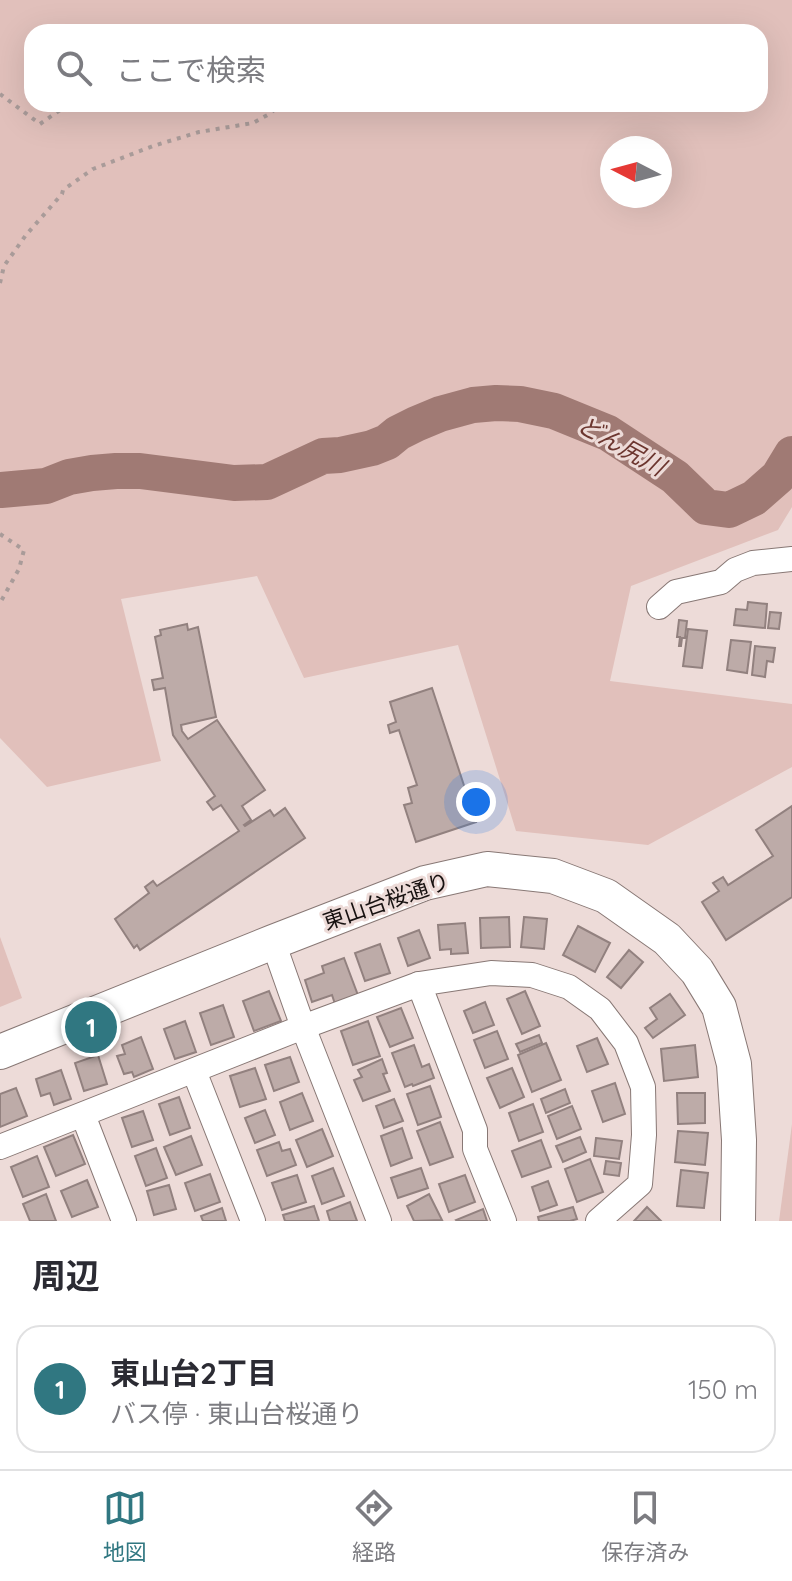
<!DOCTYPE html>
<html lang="ja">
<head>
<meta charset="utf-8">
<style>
  :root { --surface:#fff; --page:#f2f2f3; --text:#2b2b33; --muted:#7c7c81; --line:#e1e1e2; --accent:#307781 }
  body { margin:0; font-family:Quicksand,"Noto Sans JP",sans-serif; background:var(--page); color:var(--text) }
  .compass { position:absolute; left:600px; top:136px; width:72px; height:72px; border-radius:50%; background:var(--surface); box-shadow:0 8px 32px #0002; rotate:276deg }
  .you { position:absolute; left:476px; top:802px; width:28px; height:28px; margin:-20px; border:6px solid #fff; border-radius:50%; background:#1a73e8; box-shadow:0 0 0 12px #1a73e833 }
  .badge { display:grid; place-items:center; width:52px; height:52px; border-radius:50%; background:var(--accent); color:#fff; font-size:26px; font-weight:700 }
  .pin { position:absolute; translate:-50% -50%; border:4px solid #fff; box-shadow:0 2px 8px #0006 }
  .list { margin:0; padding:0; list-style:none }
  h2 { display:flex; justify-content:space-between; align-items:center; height:104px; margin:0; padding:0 32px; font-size:34px }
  h2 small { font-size:26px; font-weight:400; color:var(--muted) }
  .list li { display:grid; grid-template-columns:52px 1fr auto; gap:24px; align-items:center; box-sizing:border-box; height:128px; margin:0 16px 16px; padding:0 16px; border:2px solid var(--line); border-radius:24px }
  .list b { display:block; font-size:30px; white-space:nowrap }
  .list p { margin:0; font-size:26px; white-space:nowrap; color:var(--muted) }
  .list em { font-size:26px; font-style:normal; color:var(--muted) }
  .icon { flex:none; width:44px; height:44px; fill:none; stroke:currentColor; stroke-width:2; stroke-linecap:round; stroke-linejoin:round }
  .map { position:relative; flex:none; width:792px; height:1221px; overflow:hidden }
  .search { position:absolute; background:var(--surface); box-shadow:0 8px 32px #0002; left:24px; right:24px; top:24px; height:88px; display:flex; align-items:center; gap:20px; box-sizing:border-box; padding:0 28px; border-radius:24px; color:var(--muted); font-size:30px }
  .sheet { height:248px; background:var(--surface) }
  nav { display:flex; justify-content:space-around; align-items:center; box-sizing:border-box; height:112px; border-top:2px solid var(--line); background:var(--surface); font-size:22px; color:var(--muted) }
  nav a { display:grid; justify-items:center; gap:4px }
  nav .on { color:var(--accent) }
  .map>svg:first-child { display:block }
  .green { fill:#e1c0bb; fill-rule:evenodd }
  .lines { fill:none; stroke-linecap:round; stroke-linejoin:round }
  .river { stroke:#a07a74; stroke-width:36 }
  .building { fill:#bdaba8; stroke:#92817f; stroke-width:2 }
  .street-casing { stroke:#887875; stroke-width:26 }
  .secondary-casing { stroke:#887875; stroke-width:36 }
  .path { stroke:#a99b99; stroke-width:4; stroke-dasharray:4 6; stroke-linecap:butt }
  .street { stroke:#fff; stroke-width:24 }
  .secondary { stroke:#fff; stroke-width:34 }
  .labels { text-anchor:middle; stroke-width:6; stroke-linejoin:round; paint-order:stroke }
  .street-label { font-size:22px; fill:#171110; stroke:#eddbd8 }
  .water-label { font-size:24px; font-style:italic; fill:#6c362f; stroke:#eddbd8 }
</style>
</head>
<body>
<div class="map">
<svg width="792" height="1221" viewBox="0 0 792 1221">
  <rect width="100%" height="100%" fill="#eddbd8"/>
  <!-- green -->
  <g class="green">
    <path d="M 0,0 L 792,0 L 792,507 L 778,530 L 631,586 L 610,681 L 792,704 L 792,767 L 648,845 L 516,831 L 458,645 L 304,678 L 257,576 L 121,599 L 161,761 L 47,787 L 0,738 ZM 32,32 L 760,32 L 760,104 L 32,104 ZM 612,148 L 660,148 L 660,196 L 612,196 Z"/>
    <polygon points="0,937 22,998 0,1007"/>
    <polygon points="792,1124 792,1221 779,1221"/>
  </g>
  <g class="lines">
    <!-- river -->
    <polyline class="river" points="1,490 46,486 69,477 92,473 116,471 140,471 234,483 267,482 323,456 340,455 372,448 387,442 398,433 416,424 440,414 473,405 496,403 520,404 554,411 608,433 675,477 706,507 729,510 754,498 778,477 792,454"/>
  </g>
  <!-- building -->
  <g class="building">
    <polygon points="748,602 767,604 765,628 734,625 736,609 747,610"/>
    <polygon points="770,612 781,613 779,629 768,628"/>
    <polygon points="679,620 687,621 685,638 682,638 681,646 679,646 680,637 677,637"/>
    <polygon points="187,624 188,630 198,627 216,717 181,725 182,731 188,739 217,720 265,790 242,806 251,820 244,825 245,826 270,810 274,816 285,808 305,838 140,950 137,945 134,948 115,919 149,893 145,887 153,881 157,886 239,831 221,805 213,810 207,802 215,796 173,735 165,688 154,690 152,680 163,678 155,637 161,635 160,630"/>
    <polygon points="688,629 707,631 702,668 683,666"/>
    <polygon points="731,640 751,642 747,673 727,670"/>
    <polygon points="755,646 775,648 773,662 767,661 765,677 752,675"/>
    <polygon points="432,688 476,822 416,842 404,805 412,803 408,788 417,785 399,730 390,733 388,725 396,722 390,702"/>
    <polygon points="792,806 792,897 726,940 702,902 719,891 713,883 723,877 728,885 773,856 756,830"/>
    <polygon points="509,917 510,947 481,948 480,918"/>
    <polygon points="524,917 547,919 544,949 521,947"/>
    <polygon points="465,923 468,953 451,954 451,949 440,950 438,925"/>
    <polygon points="578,926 610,943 595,972 563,955"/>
    <polygon points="419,930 430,958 408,966 398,938"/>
    <polygon points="380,944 390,973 365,981 355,953"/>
    <polygon points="629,950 643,962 621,988 607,977"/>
    <polygon points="344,958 359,998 336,1007 332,995 312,1002 305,980 324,973 322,966"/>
    <polygon points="269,991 281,1021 254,1031 243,1001"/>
    <polygon points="525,991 540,1026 522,1034 507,999"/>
    <polygon points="670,994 685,1015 653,1038 645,1028 657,1019 650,1008"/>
    <polygon points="485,1002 494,1025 473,1033 464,1011"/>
    <polygon points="223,1005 234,1037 211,1045 200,1013"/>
    <polygon points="401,1008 413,1038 390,1047 377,1017"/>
    <polygon points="185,1021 196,1052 175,1059 164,1029"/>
    <polygon points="368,1021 380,1056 353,1065 341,1031"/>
    <polygon points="497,1031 508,1059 485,1068 474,1040"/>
    <polygon points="539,1035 542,1043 520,1052 516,1044"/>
    <polygon points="141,1037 153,1069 134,1077 132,1072 124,1074 117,1056 125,1054 122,1045"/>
    <polygon points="597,1038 608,1064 587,1072 577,1046"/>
    <polygon points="546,1043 561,1080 532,1092 518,1055"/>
    <polygon points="414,1045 422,1067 429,1064 434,1078 413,1086 412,1084 405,1087 392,1053"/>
    <polygon points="695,1045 698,1077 664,1081 661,1049"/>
    <polygon points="98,1055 107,1084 84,1091 75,1063"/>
    <polygon points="290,1057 299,1082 274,1091 265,1065"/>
    <polygon points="382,1059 387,1073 383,1074 390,1091 363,1101 354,1080 362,1077 358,1070"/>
    <polygon points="255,1068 266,1099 240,1107 230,1076"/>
    <polygon points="512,1068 524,1097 500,1108 487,1078"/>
    <polygon points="61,1070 71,1099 54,1105 50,1093 41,1096 36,1079"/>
    <polygon points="615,1083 625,1114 603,1122 592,1091"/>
    <polygon points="430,1086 441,1117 418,1125 407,1094"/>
    <polygon points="16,1088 27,1116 0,1127 0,1094"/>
    <polygon points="565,1089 570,1103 546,1113 541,1099"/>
    <polygon points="302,1093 313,1121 290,1130 280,1102"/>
    <polygon points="677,1093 705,1093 705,1123 678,1124"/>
    <polygon points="179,1097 190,1128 170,1135 159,1104"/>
    <polygon points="394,1099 403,1121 384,1128 376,1106"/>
    <polygon points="533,1104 543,1132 519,1141 509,1113"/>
    <polygon points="572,1106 581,1129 557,1139 548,1116"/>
    <polygon points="265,1110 275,1135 255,1143 245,1118"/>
    <polygon points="143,1111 153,1140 132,1147 122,1118"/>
    <polygon points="440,1122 453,1157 430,1165 417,1131"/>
    <polygon points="402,1128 412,1158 391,1166 381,1136"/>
    <polygon points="322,1129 333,1156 307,1167 296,1140"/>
    <polygon points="678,1131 708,1133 705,1165 675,1162"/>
    <polygon points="73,1135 85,1164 56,1176 44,1147"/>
    <polygon points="191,1136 202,1165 176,1175 164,1147"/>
    <polygon points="580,1137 586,1152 563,1162 556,1146"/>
    <polygon points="596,1138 622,1141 619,1159 594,1156"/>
    <polygon points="541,1140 551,1167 522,1177 512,1151"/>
    <polygon points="279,1142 282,1151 290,1149 296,1165 267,1176 257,1150"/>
    <polygon points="156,1148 167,1178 146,1186 135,1156"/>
    <polygon points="37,1156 49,1187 23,1197 11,1167"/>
    <polygon points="590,1159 603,1192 577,1202 565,1169"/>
    <polygon points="606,1161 621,1163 619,1176 604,1174"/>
    <polygon points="333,1168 344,1196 322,1204 312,1176"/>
    <polygon points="421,1168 428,1188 398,1198 391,1178"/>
    <polygon points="681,1170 708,1173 704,1208 677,1206"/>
    <polygon points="210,1174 220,1202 195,1211 185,1183"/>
    <polygon points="297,1175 306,1202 282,1210 272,1183"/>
    <polygon points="465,1175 475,1202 449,1212 439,1184"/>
    <polygon points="87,1180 98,1207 72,1217 61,1191"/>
    <polygon points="548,1181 557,1205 540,1211 532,1187"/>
    <polygon points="169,1185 176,1209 154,1215 147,1191"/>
    <polygon points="46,1194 56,1221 30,1221 23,1204"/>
    <polygon points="429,1194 442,1220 414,1221 407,1206"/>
    <polygon points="350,1202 357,1221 330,1221 327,1211"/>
    <polygon points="314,1206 319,1221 285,1221 283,1215"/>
    <polygon points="573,1207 577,1219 570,1221 539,1221 538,1217"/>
    <polygon points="647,1207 661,1221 634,1221"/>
    <polygon points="222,1208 226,1221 203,1221 201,1216"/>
    <polygon points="483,1209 487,1221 457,1221 456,1220"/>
  </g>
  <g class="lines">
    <defs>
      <g id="street">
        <polyline points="659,607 676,592 721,582 735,570 753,563 792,559"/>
        <polyline points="273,942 303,1027 379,1221"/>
        <polyline points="419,984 475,1130 475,1149 504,1221"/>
        <polyline points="194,1071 253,1221"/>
        <polyline points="83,1115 124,1221"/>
        <polyline points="0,1147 303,1027 419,984 491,973 532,975 569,987 600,1009 626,1043 643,1087 644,1135 640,1184 598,1221"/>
      </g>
      <polyline id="secondary" points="0,1052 273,942 425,883 487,869 553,876 606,896 667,939 697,971 719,1007 734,1064 739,1140 738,1221"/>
    </defs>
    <!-- street casing -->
    <use href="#street" class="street-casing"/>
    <!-- secondary casing -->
    <use href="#secondary" class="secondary-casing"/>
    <!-- path -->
    <g class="path">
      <polyline points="0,94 40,124 60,110 67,109 73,104"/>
      <polyline points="0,283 4,266 26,235 62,194 63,190 93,169 153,146 199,132 253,123 271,113 280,104"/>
      <polyline points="0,534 24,550 19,569 0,603"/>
    </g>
    <!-- street -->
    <use href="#street" class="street"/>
    <!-- secondary -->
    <use href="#secondary" class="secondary"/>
  </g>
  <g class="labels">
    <!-- street labels -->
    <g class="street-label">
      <text transform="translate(386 901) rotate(-19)" y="8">東山台桜通り</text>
    </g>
    <!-- water labels -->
    <g class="water-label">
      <text transform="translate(621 446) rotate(29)" y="8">どん尻川</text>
    </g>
  </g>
</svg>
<svg class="compass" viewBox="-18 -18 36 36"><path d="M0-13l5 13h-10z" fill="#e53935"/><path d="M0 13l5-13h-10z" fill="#7c7c81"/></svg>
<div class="you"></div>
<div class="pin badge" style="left:91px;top:1027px">1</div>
<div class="search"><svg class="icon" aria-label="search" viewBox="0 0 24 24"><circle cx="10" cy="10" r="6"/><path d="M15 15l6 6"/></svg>ここで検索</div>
</div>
<section class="sheet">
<h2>周辺<small></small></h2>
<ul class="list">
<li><span class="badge">1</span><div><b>東山台2丁目</b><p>バス停 · 東山台桜通り</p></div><em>150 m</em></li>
</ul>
</section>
<nav>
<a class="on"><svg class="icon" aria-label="map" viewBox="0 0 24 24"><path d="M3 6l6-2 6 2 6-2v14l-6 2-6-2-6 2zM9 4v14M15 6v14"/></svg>地図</a>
<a><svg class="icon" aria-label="directions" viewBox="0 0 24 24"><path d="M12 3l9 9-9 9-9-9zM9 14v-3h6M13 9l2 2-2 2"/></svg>経路</a>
<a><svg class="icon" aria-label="saved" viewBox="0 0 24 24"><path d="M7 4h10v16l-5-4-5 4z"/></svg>保存済み</a>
</nav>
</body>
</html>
